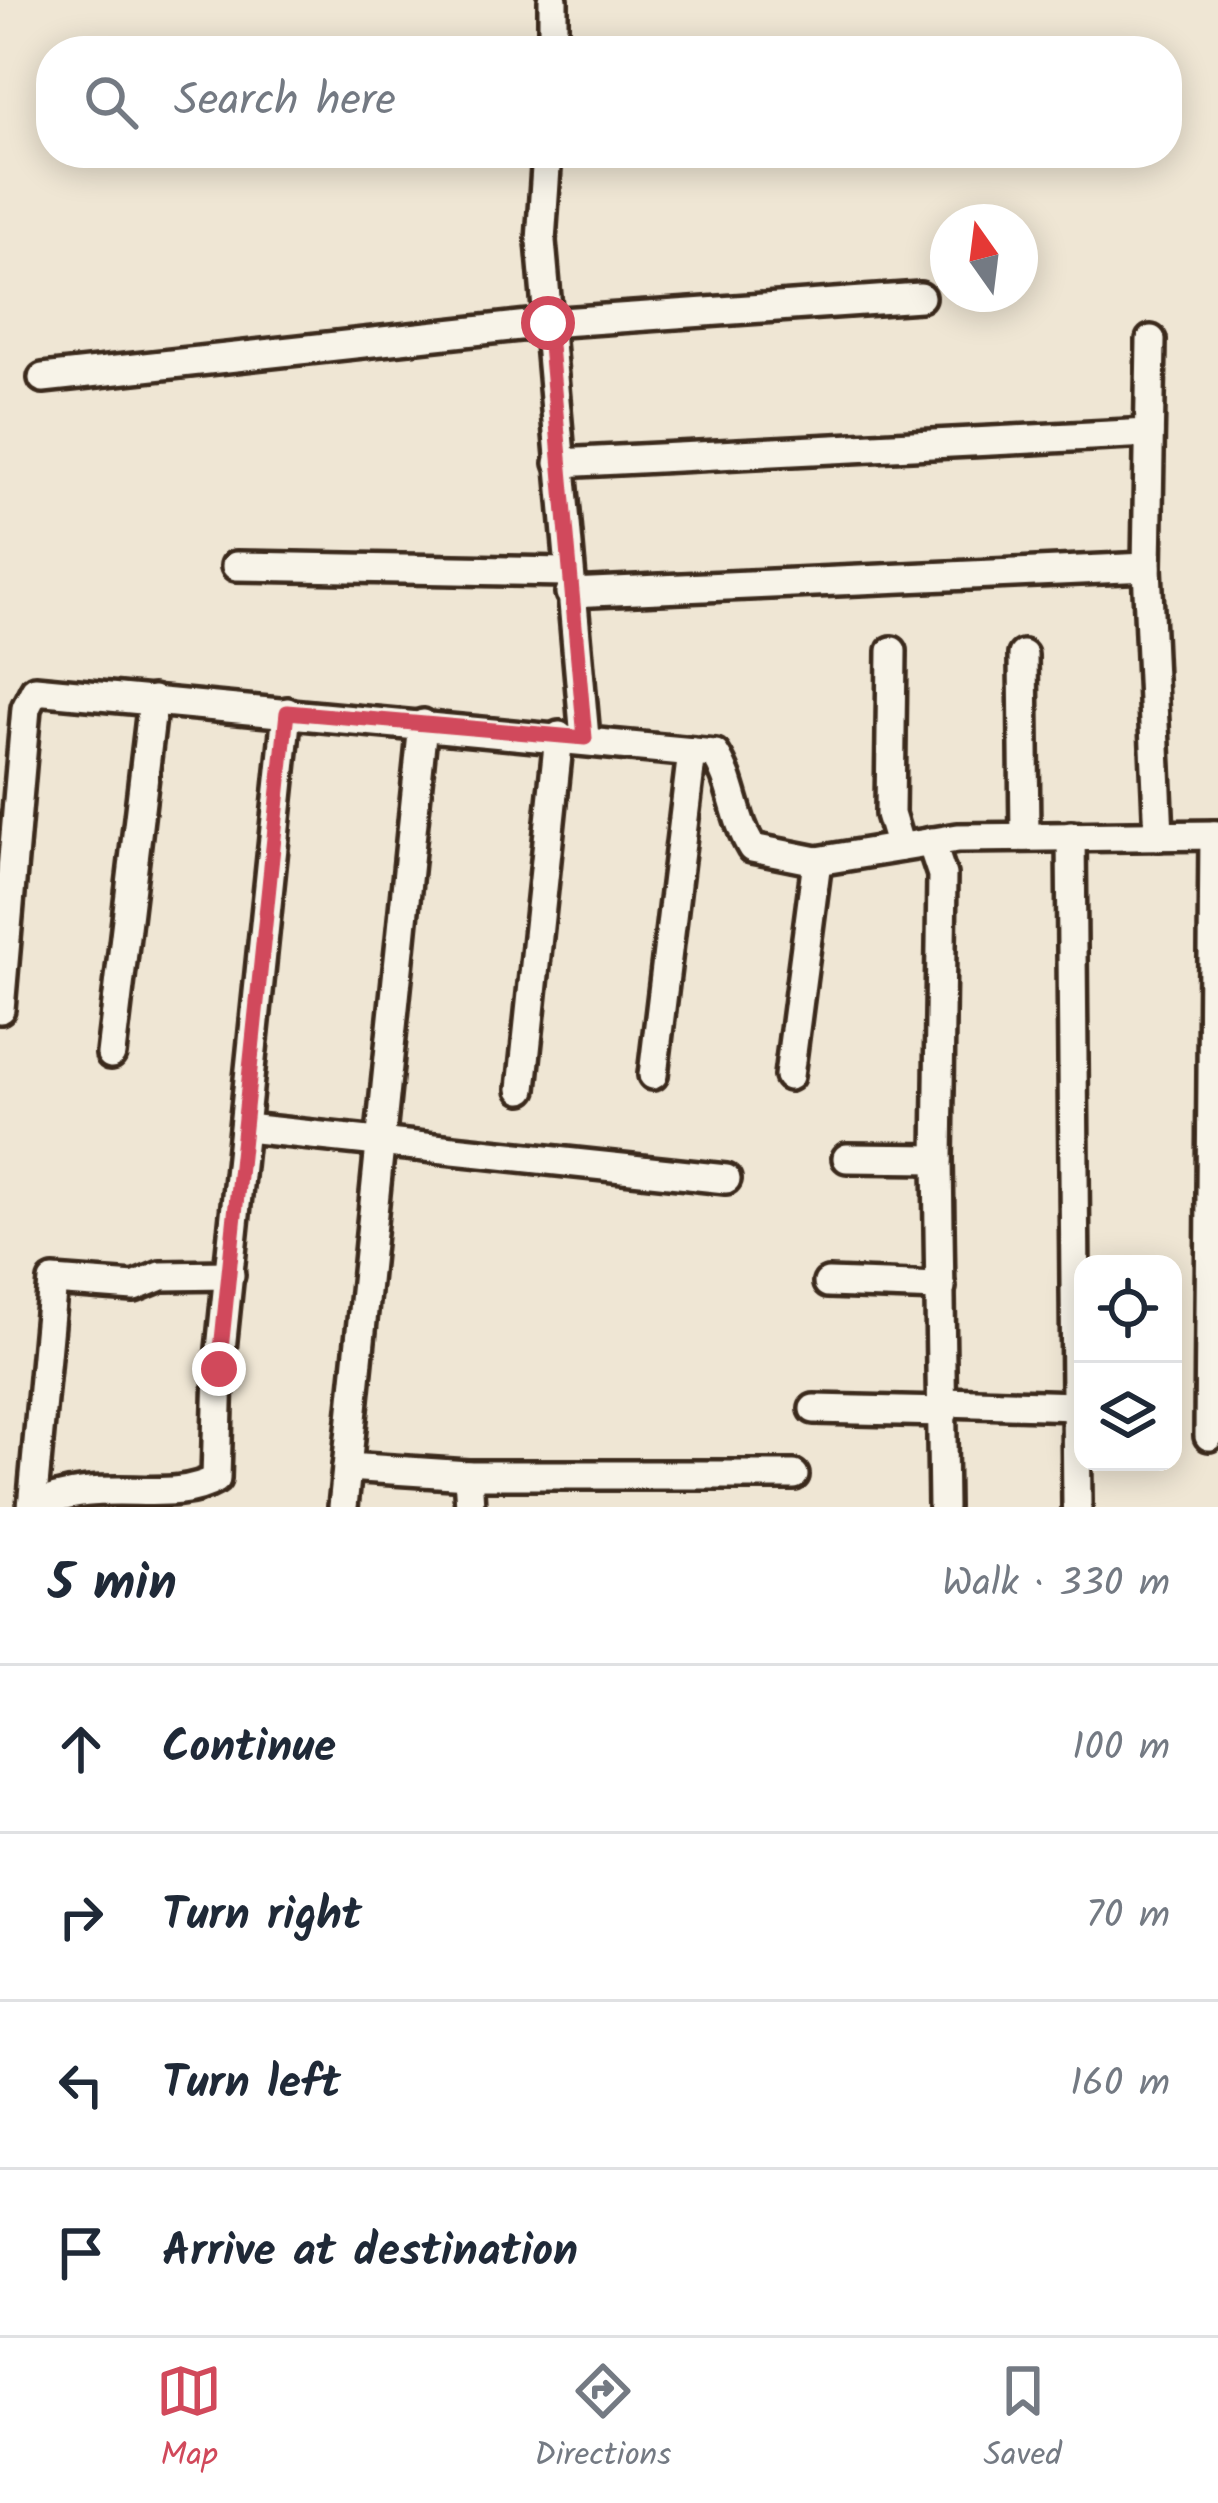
<!DOCTYPE html>
<html lang="en">
<head>
<meta charset="utf-8">
<style>
  :root { --surface:#fff; --page:#f2f2f3; --text:#1f2937; --muted:#747a83; --line:#e0e1e3; --accent:#d1495b }
  body { margin:0; font-family:Kalam,sans-serif; background:var(--page); color:var(--text) }
  .controls { position:absolute; right:36px; bottom:36px; display:grid; overflow:hidden; border-radius:24px; box-shadow:0 6px 30px #0003 }
  .controls button { width:108px; height:108px; display:grid; place-items:center; padding:0; border:0; border-bottom:3px solid var(--line); background:var(--surface); color:var(--text); font:60px sans-serif }
  .compass { position:absolute; left:930px; top:204px; width:108px; height:108px; border-radius:50%; background:var(--surface); box-shadow:0 6px 30px #0003; rotate:346deg }
  .stop { position:absolute; width:36px; height:36px; margin:-27px; border:9px solid #d1495b; border-radius:50%; background:#fff }
  .stop.end { background:#d1495b; border-color:#fff; box-shadow:0 3px 12px #0008 }
  .list { margin:0; padding:0; list-style:none }
  h2 { display:flex; justify-content:space-between; align-items:center; height:156px; margin:0; padding:0 48px; font-size:51px }
  h2 small { font-size:39px; font-weight:400; color:var(--muted) }
  .list li { display:grid; grid-template-columns:78px 1fr auto; gap:36px; align-items:center; box-sizing:border-box; height:168px; padding:0 48px; border-top:3px solid var(--line) }
  .list b { display:block; font-size:45px; white-space:nowrap }
  .list em { font-size:39px; font-style:normal; color:var(--muted) }
  .icon { flex:none; width:66px; height:66px; fill:none; stroke:currentColor; stroke-width:2; stroke-linecap:round; stroke-linejoin:round }
  .map { position:relative; flex:none; width:1218px; height:1507px; overflow:hidden }
  .search { position:absolute; background:var(--surface); box-shadow:0 6px 30px #0003; left:36px; right:36px; top:36px; height:132px; display:flex; align-items:center; gap:30px; box-sizing:border-box; padding:0 42px; border-radius:48px; color:var(--muted); font-size:45px }
  .sheet { height:828px; background:var(--surface) }
  nav { display:flex; justify-content:space-around; align-items:center; box-sizing:border-box; height:168px; border-top:3px solid var(--line); background:var(--surface); font-size:33px; color:var(--muted) }
  nav a { display:grid; justify-items:center; gap:6px }
  nav .on { color:var(--accent) }
  .map>svg:first-child { display:block }
  .lines { fill:none; stroke-linecap:round; stroke-linejoin:round }
  .minor-casing { stroke:#3b2a1e; stroke-width:36 }
  .minor { stroke:#f7f3e8; stroke-width:27 }
  .route { stroke:#d1495b; stroke-width:15 }
</style>
</head>
<body>
<div class="map">
<svg width="1218" height="1507" viewBox="0 0 1218 1507">
  <rect width="100%" height="100%" fill="#efe6d4"/>
  <filter id="ink" filterUnits="userSpaceOnUse"><feTurbulence type="fractalNoise" baseFrequency=".00833" numOctaves="2"/><feDisplacementMap in="SourceGraphic" scale="24" xChannelSelector="R" yChannelSelector="G"/><feConvolveMatrix kernelMatrix="1 2 1 2 8 2 1 2 1" color-interpolation-filters="sRGB"/></filter>
  <g filter="url(#ink)">
    <g class="lines">
      <defs>
        <g id="minor">
          <polyline points="553,51 553,0"/>
          <polyline points="547,153 541,241 585,738"/>
          <polyline points="1151,340 1147,567 1159,836"/>
          <polyline points="43,378 547,323 920,297"/>
          <polyline points="559,463 1149,433"/>
          <polyline points="236,566 567,572"/>
          <polyline points="570,593 1147,567"/>
          <polyline points="892,651 890,814 900,847"/>
          <polyline points="1023,655 1025,837"/>
          <polyline points="1071,836 1077,1507"/>
          <polyline points="931,842 942,875 938,1159 943,1507"/>
          <path d="M 0,1009 L 26,708 L 35,690 L 715,754 C 734,784 733,817 752,848 L 817,861 L 958,838 L 1218,835"/>
          <polyline points="111,1054 153,700"/>
          <polyline points="653,1075 692,752"/>
          <polyline points="789,1076 817,861"/>
          <polyline points="522,1089 559,736"/>
          <polyline points="246,1128 726,1179"/>
          <polyline points="847,1158 938,1159"/>
          <polyline points="828,1283 941,1287"/>
          <polyline points="944,1402 1076,1406"/>
          <polyline points="814,1409 944,1412"/>
          <polyline points="1209,1436 1214,835"/>
          <polyline points="347,1467 468,1475 794,1475"/>
          <polyline points="468,1475 470,1507"/>
          <polyline points="32,1507 53,1281 134,1287 161,1276 230,1275"/>
          <path d="M 33,1507 C 101,1474 167,1507 216,1479 L 219,1369 L 287,712"/>
          <polyline points="343,1507 423,724"/>
        </g>
      </defs>
      <!-- minor casing -->
      <use href="#minor" class="minor-casing"/>
      <!-- minor -->
      <use href="#minor" class="minor"/>
    </g>
  </g>
  <g class="lines" filter="url(#ink)">
    <!-- route -->
    <polyline class="route" points="219,1369 287,712 585,738 548,323"/>
  </g>
</svg>
<div class="controls">
<button><svg class="icon" aria-label="locate" viewBox="0 0 24 24"><circle cx="12" cy="12" r="6"/><path d="M12 2v4M12 18v4M2 12h4M18 12h4"/></svg></button>
<button><svg class="icon" aria-label="layers" viewBox="0 0 24 24"><path d="M12 4l9 5-9 5-9-5zM3 14l9 5 9-5"/></svg></button>
</div>
<svg class="compass" viewBox="-18 -18 36 36"><path d="M0-13l5 13h-10z" fill="#e53935"/><path d="M0 13l5-13h-10z" fill="#747a83"/></svg>
<div class="stop" style="left:548px;top:323px"></div>
<div class="stop end" style="left:219px;top:1369px"></div>
<div class="search"><svg class="icon" aria-label="search" viewBox="0 0 24 24"><circle cx="10" cy="10" r="6"/><path d="M15 15l6 6"/></svg>Search here</div>
</div>
<section class="sheet">
<h2>5 min<small>Walk · 330 m</small></h2>
<ul class="list">
<li><svg class="icon" aria-label="ahead" viewBox="0 0 24 24"><path d="M12 20V5M6 11l6-6 6 6"/></svg><div><b>Continue</b></div><em>100 m</em></li>
<li><svg class="icon" aria-label="right" viewBox="0 0 24 24"><path d="M7 20v-9h11M14 6l5 5-5 5"/></svg><div><b>Turn right</b></div><em>70 m</em></li>
<li><svg class="icon" aria-label="left" viewBox="0 0 24 24"><path d="M17 20v-9H6M10 6l-5 5 5 5"/></svg><div><b>Turn left</b></div><em>160 m</em></li>
<li><svg class="icon" aria-label="arrive" viewBox="0 0 24 24"><path d="M6 21V4h12l-3 4 3 4H6"/></svg><div><b>Arrive at destination</b></div></li>
</ul>
</section>
<nav>
<a class="on"><svg class="icon" aria-label="map" viewBox="0 0 24 24"><path d="M3 6l6-2 6 2 6-2v14l-6 2-6-2-6 2zM9 4v14M15 6v14"/></svg>Map</a>
<a><svg class="icon" aria-label="directions" viewBox="0 0 24 24"><path d="M12 3l9 9-9 9-9-9zM9 14v-3h6M13 9l2 2-2 2"/></svg>Directions</a>
<a><svg class="icon" aria-label="saved" viewBox="0 0 24 24"><path d="M7 4h10v16l-5-4-5 4z"/></svg>Saved</a>
</nav>
</body>
</html>
